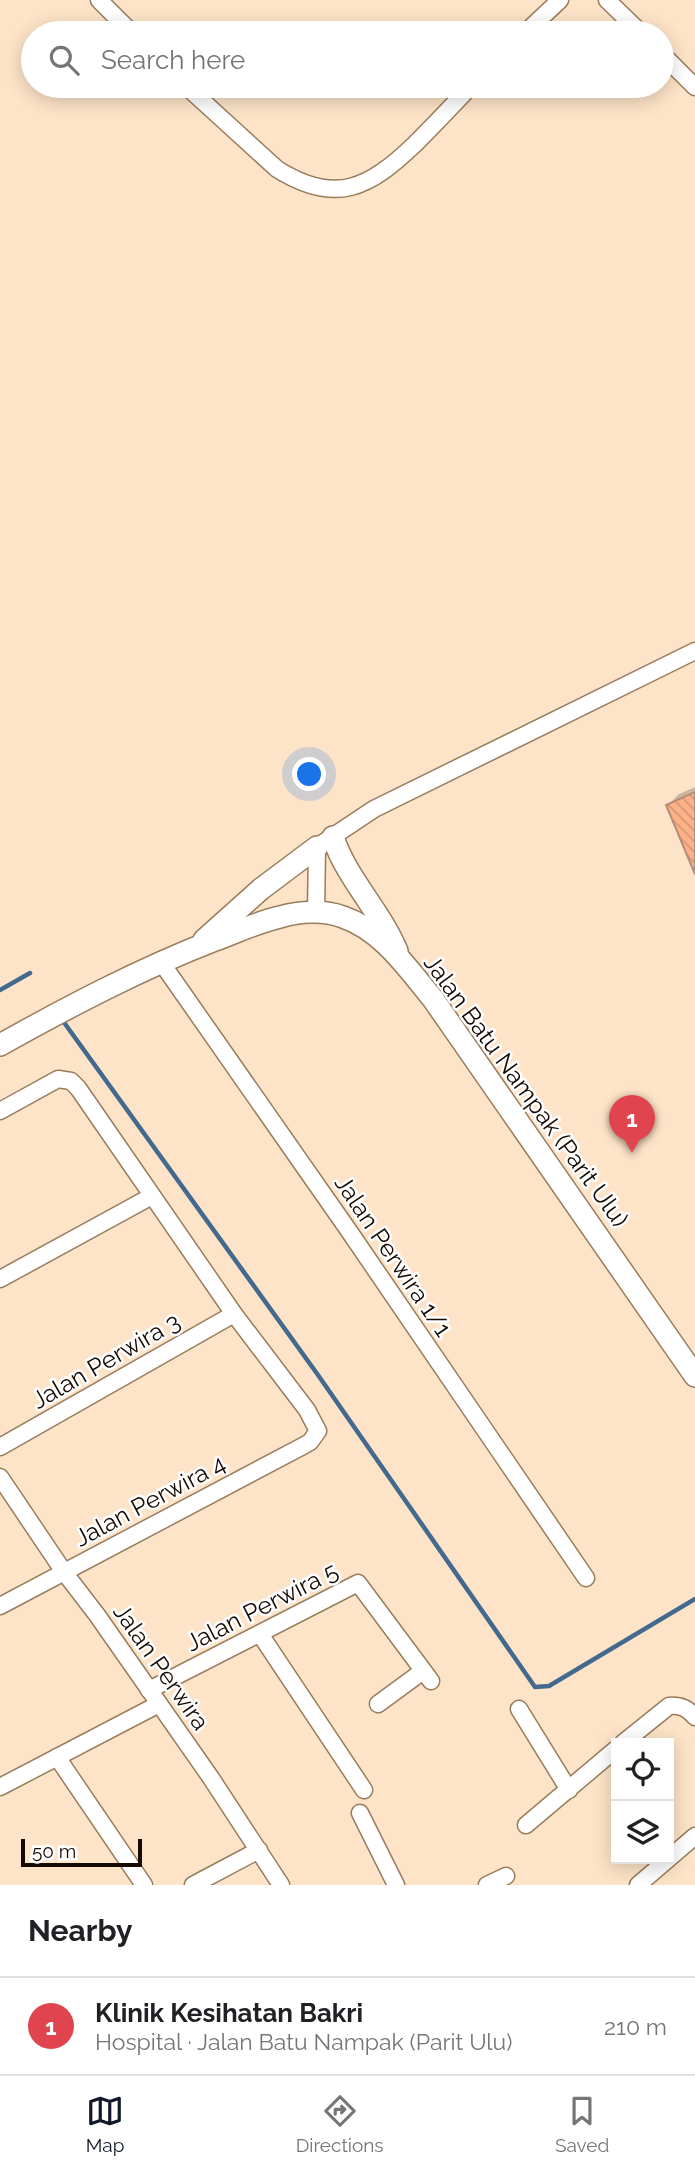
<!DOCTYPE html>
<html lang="en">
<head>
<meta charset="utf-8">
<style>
  :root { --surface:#fff; --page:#f2f2f2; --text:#202124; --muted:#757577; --line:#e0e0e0; --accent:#111827 }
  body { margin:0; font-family:Raleway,sans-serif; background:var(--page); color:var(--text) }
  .controls { position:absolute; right:21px; bottom:21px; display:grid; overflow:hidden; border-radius:0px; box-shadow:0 4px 18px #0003 }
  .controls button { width:63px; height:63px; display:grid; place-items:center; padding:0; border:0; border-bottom:2px solid var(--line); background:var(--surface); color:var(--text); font:35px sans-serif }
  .scale { position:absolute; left:21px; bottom:18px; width:121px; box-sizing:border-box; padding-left:7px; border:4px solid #150a01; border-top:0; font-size:19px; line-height:24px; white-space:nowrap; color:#150a01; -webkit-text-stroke:5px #fff; paint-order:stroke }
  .you { position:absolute; left:310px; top:775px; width:24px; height:24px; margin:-18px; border:5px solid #fff; border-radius:50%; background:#1a73e8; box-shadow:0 0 0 10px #1a73e833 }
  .badge { display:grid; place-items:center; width:46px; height:46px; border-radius:50%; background:var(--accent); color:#fff; font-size:23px; font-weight:700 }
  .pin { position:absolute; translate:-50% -58px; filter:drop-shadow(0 2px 4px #0008) }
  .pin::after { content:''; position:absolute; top:37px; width:24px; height:21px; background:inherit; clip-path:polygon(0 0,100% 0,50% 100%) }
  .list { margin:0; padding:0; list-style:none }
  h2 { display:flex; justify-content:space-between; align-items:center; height:91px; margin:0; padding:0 28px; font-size:30px }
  h2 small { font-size:23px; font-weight:400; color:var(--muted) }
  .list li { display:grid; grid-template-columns:46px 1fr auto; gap:21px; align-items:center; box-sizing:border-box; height:98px; padding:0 28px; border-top:2px solid var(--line) }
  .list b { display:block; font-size:26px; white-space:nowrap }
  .list p { margin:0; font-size:23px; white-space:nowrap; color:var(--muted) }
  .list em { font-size:23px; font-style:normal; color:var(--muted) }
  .icon { flex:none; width:38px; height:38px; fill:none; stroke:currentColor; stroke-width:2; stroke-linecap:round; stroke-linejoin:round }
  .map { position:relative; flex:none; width:695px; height:1885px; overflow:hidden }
  .search { position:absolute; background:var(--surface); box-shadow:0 4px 18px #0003; left:21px; right:21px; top:21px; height:77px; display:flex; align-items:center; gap:18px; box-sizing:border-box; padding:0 24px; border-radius:38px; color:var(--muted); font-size:26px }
  .sheet { height:189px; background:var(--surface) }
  nav { display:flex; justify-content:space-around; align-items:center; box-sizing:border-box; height:98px; border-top:2px solid var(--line); background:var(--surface); font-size:19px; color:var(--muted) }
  nav a { display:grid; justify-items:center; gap:4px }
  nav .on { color:var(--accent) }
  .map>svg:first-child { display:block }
  .shadow { fill:#0003 }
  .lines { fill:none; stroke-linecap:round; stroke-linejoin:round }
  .stream { stroke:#44698e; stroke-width:4.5 }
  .building { fill:url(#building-back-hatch); stroke:#b58c77; stroke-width:2 }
  .street-casing { stroke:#997c5c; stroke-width:19 }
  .secondary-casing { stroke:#997c5c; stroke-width:24 }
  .street { stroke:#fff; stroke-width:16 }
  .secondary { stroke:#fff; stroke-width:21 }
  .labels { text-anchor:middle; stroke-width:5; stroke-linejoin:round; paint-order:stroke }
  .street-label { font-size:24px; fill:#150a01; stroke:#fff }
</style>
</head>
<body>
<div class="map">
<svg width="695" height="1885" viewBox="0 0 695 1885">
  <defs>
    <pattern id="building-back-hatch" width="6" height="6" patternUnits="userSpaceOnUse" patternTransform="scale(1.75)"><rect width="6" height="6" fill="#fdb187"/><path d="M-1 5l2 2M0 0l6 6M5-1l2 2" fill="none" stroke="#d89773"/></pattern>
  </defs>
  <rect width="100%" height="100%" fill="#fde4c8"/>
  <!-- shadow -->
  <polygon class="shadow" points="695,787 695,870 668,805 679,794"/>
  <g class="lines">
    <!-- stream -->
    <g class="stream">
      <polyline points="0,990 30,973"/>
      <polyline points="63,1021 318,1375 535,1687 549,1686 695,1599"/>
    </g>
  </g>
  <!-- building -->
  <polygon class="building" points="695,792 695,874 666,805"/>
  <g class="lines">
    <defs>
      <g id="street">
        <polyline points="99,0 132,33"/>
        <polyline points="607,0 641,33"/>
        <polyline points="525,33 560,0"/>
        <polyline points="662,54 695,87"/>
        <path d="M 186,86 L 277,169 C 336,206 369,188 415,144 C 434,125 453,105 471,86"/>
        <polyline points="316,913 317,847 374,809 695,651"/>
        <polyline points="161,962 349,1231 586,1578"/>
        <polyline points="0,1111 58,1079 71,1081 78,1088 234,1314 307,1410 318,1431 310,1442 301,1447 0,1606"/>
        <polyline points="0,1279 152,1196"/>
        <polyline points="0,1447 234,1314"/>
        <polyline points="0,1477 64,1572 97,1615 211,1778 281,1885"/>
        <polyline points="260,1634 364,1790"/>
        <polyline points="149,1690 358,1583 431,1681"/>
        <polyline points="378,1704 423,1671"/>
        <polyline points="519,1709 569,1790"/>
        <path d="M 623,1743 L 669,1706 C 681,1705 687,1708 695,1717"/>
        <polyline points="57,1757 144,1885"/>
        <polyline points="0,1787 159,1704"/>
        <polyline points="360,1813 396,1885"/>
        <polyline points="526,1825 616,1749"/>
        <polyline points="193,1885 259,1850"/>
        <polyline points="487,1885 506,1876"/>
        <polyline points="638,1885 695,1836"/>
      </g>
      <g id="secondary">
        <path d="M 333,837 C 346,878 380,910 397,951"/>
        <polyline points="204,940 261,889 317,847"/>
        <path d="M 0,1045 C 70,1006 140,969 215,940 C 237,932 258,922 280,917 C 300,911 324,910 343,917 C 382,930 408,969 433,999 L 695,1376"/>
      </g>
    </defs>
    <!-- street casing -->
    <use href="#street" class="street-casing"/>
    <!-- secondary casing -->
    <use href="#secondary" class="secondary-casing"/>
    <!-- street -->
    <use href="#street" class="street"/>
    <!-- secondary -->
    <use href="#secondary" class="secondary"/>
  </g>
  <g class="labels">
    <!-- street labels -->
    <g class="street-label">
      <text transform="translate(526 1091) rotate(54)" y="8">Jalan Batu Nampak (Parit Ulu)</text>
      <text transform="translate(393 1256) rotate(56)" y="8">Jalan Perwira 1/1</text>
      <text transform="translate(106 1361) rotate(-30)" y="8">Jalan Perwira 3</text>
      <text transform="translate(150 1501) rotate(-28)" y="8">Jalan Perwira 4</text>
      <text transform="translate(262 1607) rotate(-27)" y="8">Jalan Perwira 5</text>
      <text transform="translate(161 1667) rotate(55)" y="8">Jalan Perwira</text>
    </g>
  </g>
</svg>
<div class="controls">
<button><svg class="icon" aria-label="locate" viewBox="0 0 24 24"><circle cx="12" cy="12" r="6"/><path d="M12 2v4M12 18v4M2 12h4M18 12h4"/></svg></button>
<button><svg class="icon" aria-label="layers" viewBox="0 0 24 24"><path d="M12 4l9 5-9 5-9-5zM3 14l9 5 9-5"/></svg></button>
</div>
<div class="scale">50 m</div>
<div class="you"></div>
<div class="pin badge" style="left:632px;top:1153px;background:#e0444e">1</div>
<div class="search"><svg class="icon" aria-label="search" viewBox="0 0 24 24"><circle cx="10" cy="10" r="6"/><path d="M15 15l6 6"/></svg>Search here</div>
</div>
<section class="sheet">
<h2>Nearby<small></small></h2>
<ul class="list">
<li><span class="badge" style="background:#e0444e">1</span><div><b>Klinik Kesihatan Bakri</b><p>Hospital · Jalan Batu Nampak (Parit Ulu)</p></div><em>210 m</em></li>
</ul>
</section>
<nav>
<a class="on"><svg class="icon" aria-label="map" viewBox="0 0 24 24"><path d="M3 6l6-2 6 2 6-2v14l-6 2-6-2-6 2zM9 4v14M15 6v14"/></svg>Map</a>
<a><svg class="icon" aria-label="directions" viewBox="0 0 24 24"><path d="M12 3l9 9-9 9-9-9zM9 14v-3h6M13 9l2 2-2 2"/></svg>Directions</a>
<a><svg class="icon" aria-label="saved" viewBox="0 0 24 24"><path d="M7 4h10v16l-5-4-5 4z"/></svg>Saved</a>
</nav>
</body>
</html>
